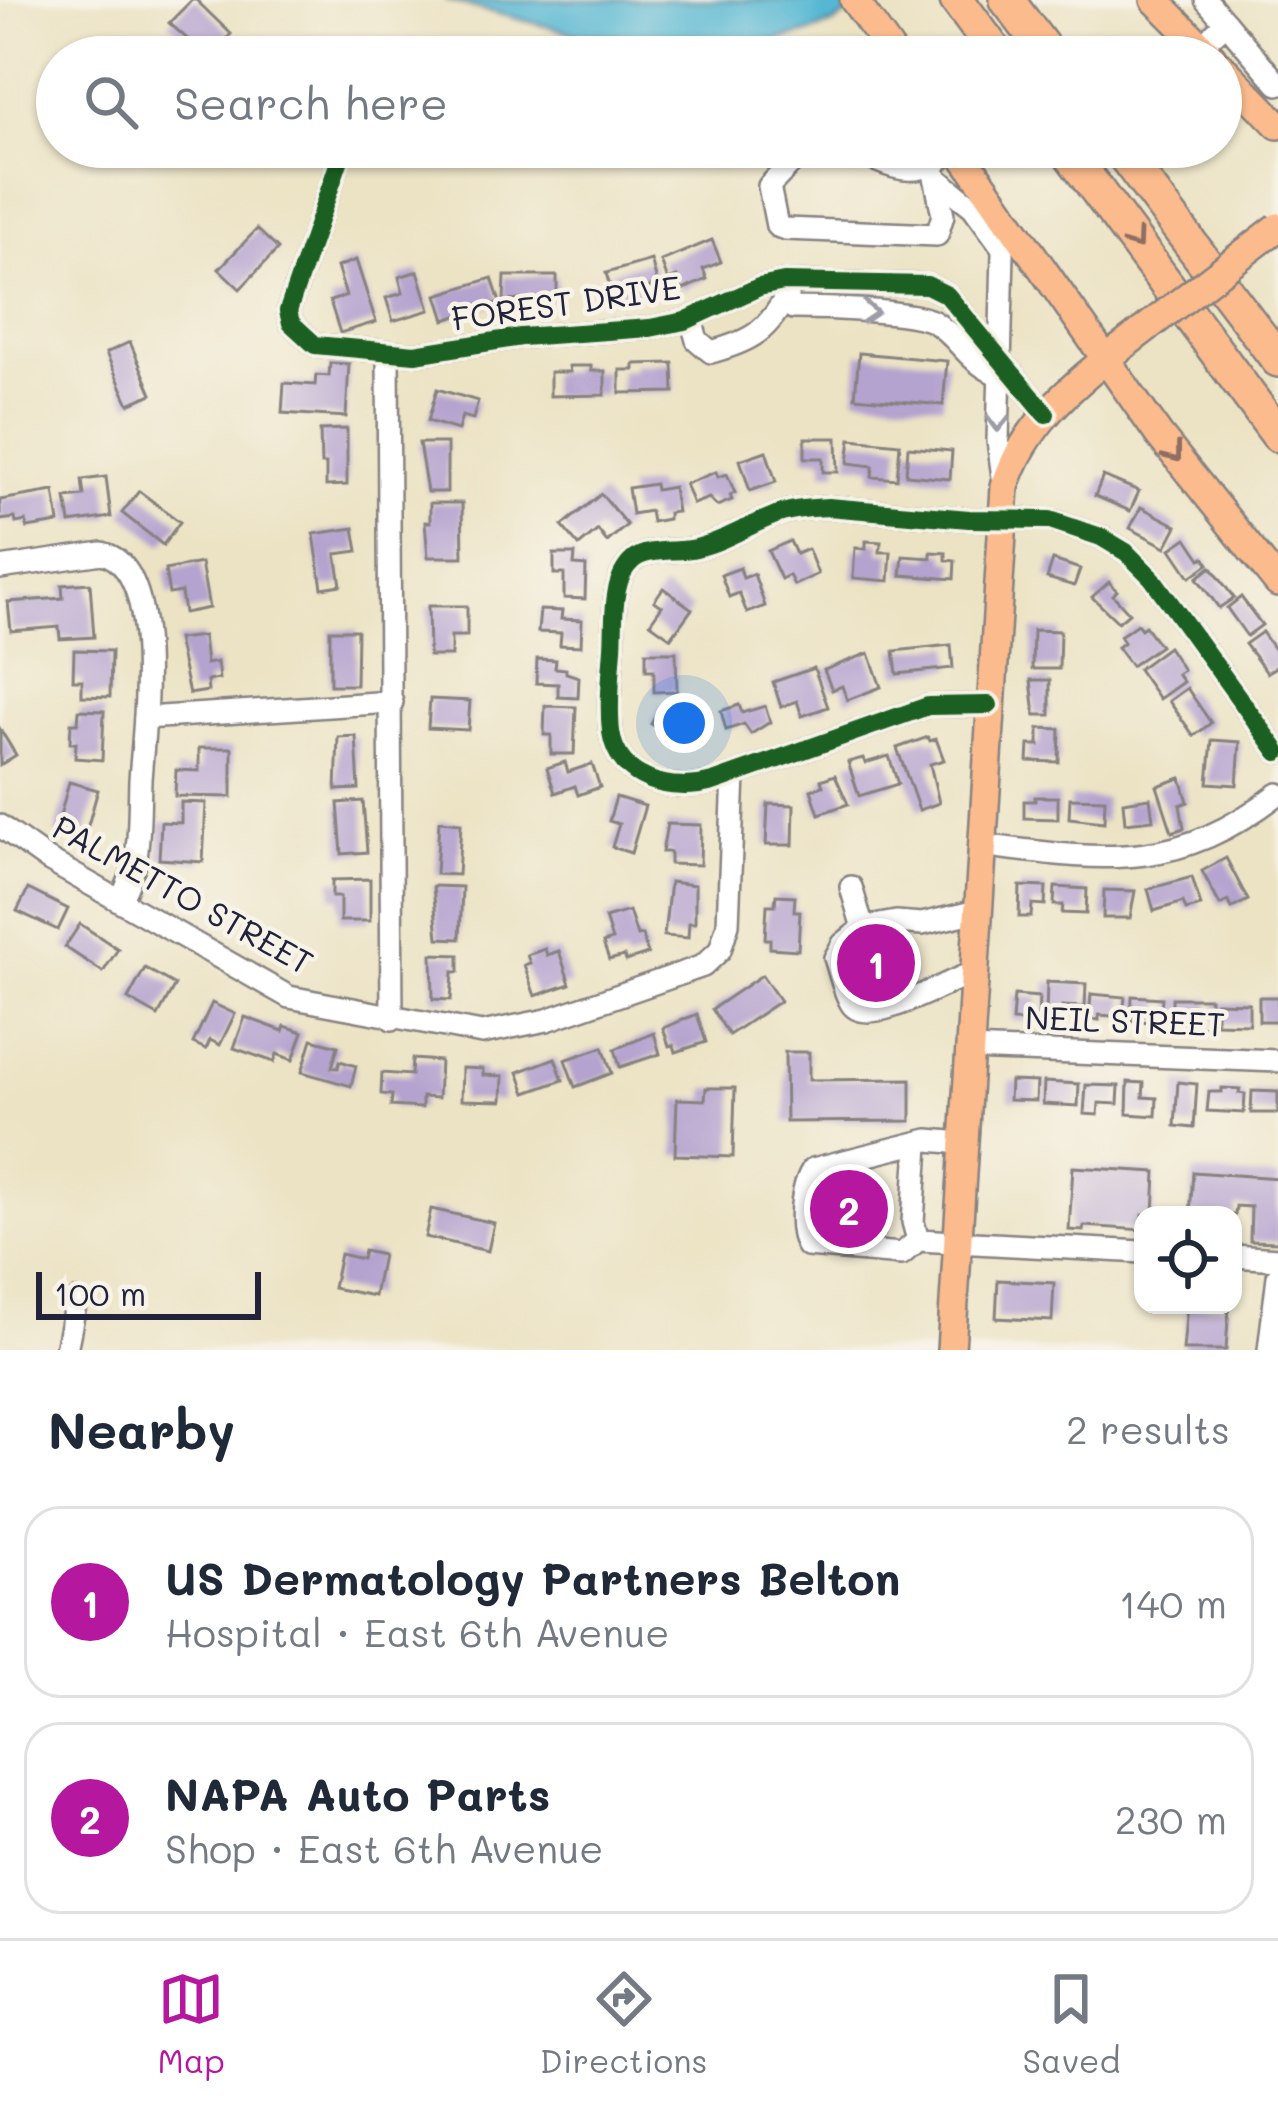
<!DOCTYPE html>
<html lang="en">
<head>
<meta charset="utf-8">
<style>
  :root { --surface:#fff; --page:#f6f6f7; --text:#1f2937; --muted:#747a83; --line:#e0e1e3; --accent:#b5179e }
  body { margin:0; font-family:Mali,sans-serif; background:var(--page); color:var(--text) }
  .controls { position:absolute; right:36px; bottom:36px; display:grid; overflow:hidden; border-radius:24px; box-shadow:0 3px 9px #0004 }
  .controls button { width:108px; height:108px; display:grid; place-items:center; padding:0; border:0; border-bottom:3px solid var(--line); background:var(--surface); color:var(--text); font:60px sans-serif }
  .scale { position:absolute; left:36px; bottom:30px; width:225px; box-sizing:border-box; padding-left:12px; border:6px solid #22223b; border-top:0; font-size:33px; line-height:42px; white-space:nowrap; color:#22223b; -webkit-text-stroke:9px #f7f3e8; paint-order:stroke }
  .you { position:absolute; left:684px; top:723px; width:42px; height:42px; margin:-30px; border:9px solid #fff; border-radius:50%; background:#1a73e8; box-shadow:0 0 0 18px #1a73e833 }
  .badge { display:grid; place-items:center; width:78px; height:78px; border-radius:50%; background:var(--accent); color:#fff; font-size:39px; font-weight:700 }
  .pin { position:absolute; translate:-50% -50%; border:6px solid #fff; box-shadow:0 3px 12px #0006 }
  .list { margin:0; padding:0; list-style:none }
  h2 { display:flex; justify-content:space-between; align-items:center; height:156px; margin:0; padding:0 48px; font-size:51px }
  h2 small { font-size:39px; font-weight:400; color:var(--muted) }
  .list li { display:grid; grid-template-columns:78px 1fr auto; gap:36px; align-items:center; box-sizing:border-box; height:192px; margin:0 24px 24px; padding:0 24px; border:3px solid var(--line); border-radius:36px }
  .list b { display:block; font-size:45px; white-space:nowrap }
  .list p { margin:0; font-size:39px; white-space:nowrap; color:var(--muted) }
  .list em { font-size:39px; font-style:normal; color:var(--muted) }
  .icon { flex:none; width:66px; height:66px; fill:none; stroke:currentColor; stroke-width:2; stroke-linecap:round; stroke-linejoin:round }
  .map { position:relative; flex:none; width:1278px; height:1350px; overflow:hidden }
  .search { position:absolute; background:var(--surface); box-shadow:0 3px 9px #0004; left:36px; right:36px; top:36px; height:132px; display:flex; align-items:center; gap:30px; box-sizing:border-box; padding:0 42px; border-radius:66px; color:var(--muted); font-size:45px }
  .sheet { height:588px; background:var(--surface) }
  nav { display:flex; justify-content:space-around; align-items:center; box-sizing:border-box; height:168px; border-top:3px solid var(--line); background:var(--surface); font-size:33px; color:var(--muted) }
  nav a { display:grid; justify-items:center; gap:6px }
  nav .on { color:var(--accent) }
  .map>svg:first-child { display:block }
  .water { fill:#54b7d3; stroke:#3b6c87; stroke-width:3 }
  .building { fill:#b4a2cf }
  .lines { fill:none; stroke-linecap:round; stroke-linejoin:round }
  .minor-casing { stroke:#878280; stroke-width:26 }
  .major-casing { stroke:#878280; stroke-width:32 }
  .highway-casing { stroke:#878280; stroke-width:38 }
  .minor { stroke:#fff; stroke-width:21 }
  .major { stroke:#fbbb8d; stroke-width:27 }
  .highway { stroke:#fbbb8d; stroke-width:33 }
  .major-bridge-casing { stroke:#878280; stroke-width:32; stroke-linecap:butt }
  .major-bridge { stroke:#fbbb8d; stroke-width:27 }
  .cycleway-casing { stroke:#f7f3e8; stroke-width:26 }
  .cycleway { stroke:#1b5e20; stroke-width:18 }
  .oneway { stroke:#8e6e64 }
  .oneway2 { stroke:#9c9ca7 }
  .labels { text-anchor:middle; stroke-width:9; stroke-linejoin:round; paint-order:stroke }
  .street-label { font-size:33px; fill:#22223b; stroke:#f7f3e8 }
</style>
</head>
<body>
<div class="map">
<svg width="1278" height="1350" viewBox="0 0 1278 1350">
  <rect width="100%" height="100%" fill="#f7f3e8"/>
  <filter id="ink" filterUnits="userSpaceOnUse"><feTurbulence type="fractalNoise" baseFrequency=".00833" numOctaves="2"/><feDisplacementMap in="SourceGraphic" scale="24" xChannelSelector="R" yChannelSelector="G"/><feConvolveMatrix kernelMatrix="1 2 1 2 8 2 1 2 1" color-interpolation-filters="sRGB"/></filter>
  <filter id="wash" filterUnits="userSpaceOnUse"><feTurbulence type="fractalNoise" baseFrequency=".004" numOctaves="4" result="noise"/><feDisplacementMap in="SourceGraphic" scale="48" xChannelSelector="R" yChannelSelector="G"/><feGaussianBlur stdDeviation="2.7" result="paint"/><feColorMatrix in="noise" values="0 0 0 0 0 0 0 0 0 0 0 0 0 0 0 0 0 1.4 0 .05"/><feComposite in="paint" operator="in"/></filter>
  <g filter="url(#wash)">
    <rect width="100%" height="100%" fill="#ece3c4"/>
    <!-- water -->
    <polygon class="water" points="445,0 869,0 835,23 808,33 761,44 728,45 577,34"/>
    <g id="blocks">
      <!-- building -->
      <g class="building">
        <polygon points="192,0 196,0 231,34 208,57 169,23"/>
        <polygon points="257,229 278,249 240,289 219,269"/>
        <polygon points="712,240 721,262 703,269 707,279 682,290 677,277 668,280 661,261"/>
        <polygon points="356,260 376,322 340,333 330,301 346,296 337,267"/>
        <polygon points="651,260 658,285 613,297 606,273"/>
        <polygon points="418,271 430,310 393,321 386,298 403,293 399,277"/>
        <polygon points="505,276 557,276 557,298 504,301"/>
        <polygon points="492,278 500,302 445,320 437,295"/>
        <polygon points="130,342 152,394 129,404 106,353"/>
        <polygon points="859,353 947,361 943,405 855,397"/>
        <polygon points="330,363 349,364 346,417 282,413 284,383 315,385 316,375 329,376"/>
        <polygon points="673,363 674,392 620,393 620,370 634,370 634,364"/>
        <polygon points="569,366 591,366 591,371 605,371 605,395 550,396 550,372 570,372"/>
        <polygon points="437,389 478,401 473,419 462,416 458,430 428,421"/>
        <polygon points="347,429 347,485 326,486 326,464 321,464 320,430"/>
        <polygon points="805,438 837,438 838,472 823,472 823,458 805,458"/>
        <polygon points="851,439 900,444 897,479 872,477 873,466 848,463"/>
        <polygon points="419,443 447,443 447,492 427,492"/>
        <polygon points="908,447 952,451 950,479 906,475"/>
        <polygon points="766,451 776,482 750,491 740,460"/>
        <polygon points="716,472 718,477 727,474 735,493 730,495 732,500 717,506 709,498 693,504 685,484"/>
        <polygon points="1103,476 1139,491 1130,511 1095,496"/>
        <polygon points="106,477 111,517 70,523 66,498 84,496 82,480"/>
        <polygon points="655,484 656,490 673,487 677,512 668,513 668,519 652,522 650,511 632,514 628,488"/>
        <polygon points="54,491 59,523 27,528 26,521 16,523 15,518 0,520 0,500"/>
        <polygon points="139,491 180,522 163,545 122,513"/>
        <polygon points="601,494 627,525 607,542 598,530 579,546 562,526"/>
        <polygon points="430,503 462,503 463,557 428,557 425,522 430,522"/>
        <polygon points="1141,507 1177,526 1166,547 1130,528"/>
        <polygon points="354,528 358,551 336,554 341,585 322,588 314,534"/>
        <polygon points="1187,538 1201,559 1204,557 1209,564 1190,577 1171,549"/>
        <polygon points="790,541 796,554 808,549 818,574 794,585 789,575 781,579 768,551"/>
        <polygon points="866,541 881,542 880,552 891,552 889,581 853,578 855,548 866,549"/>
        <polygon points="931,552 946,553 946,560 955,561 954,579 901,575 903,556 931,558"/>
        <polygon points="554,554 575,554 574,565 586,566 585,599 564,598 564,574 554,574"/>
        <polygon points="1053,560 1080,569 1074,586 1047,578"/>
        <polygon points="201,563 209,608 184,613 181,592 169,594 165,570"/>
        <polygon points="1211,567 1234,598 1219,608 1197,578"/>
        <polygon points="740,568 743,578 754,574 765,606 747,613 739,593 729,597 721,575"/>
        <polygon points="1109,582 1117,591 1113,595 1129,613 1118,622 1092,597"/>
        <polygon points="90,583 94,637 60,639 59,627 11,631 8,602 63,598 62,585"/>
        <polygon points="663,588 692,609 671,638 650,623 662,606 654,601"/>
        <polygon points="1241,597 1262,625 1247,636 1227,608"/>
        <polygon points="428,606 467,606 467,636 451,636 451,656 429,656"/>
        <polygon points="540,610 562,611 561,619 582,620 581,646 560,645 561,633 538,632"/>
        <polygon points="1137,624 1141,629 1145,626 1160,646 1131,666 1117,647 1124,642 1120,636"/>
        <polygon points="330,630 357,630 356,685 330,685"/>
        <polygon points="1033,630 1060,631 1059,669 1032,669"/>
        <polygon points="1262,632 1278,655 1278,665 1267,673 1245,644"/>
        <polygon points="203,636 206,664 217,662 219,679 207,681 208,691 189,694 177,639"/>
        <polygon points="951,645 953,668 897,674 894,651"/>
        <polygon points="1168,647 1183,670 1177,674 1183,682 1159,699 1138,669"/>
        <polygon points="74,650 111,651 110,697 82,696 82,680 73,680"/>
        <polygon points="646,652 676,652 677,691 654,692 654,670 646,670"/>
        <polygon points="869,653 881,687 847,700 842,686 832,690 824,670"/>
        <polygon points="537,659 556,660 555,668 566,669 566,673 579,677 578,698 558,697 558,684 536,683"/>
        <polygon points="814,668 828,707 802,716 797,701 781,707 773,682"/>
        <polygon points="1031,680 1050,680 1050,715 1035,715"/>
        <polygon points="1187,688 1211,723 1194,736 1169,701"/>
        <polygon points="430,699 470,701 468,730 428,728"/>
        <polygon points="662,705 695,724 681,749 663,738 666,732 651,724"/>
        <polygon points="739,705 742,713 765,706 770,722 751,734 744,724 726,730 721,711"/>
        <polygon points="545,706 576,707 574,754 551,754 551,735 544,735"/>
        <polygon points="79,710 104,711 102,760 75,758 76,743 70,743 71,723 78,723"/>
        <polygon points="1039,728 1060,729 1059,762 1028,761 1029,745 1039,745"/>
        <polygon points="0,729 16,755 0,765"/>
        <polygon points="356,736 359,789 336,790 338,737"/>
        <polygon points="928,737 930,741 936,739 944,760 930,764 939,803 919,810 897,748"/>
        <polygon points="1212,740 1240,742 1237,785 1208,783"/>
        <polygon points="199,748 232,748 232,797 175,796 176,770 199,771"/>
        <polygon points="889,756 898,784 859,796 848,762 863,758 865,763"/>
        <polygon points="565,762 568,772 592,764 600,787 578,795 575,786 555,793 547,768"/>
        <polygon points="835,775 848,804 819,814 811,790 823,786 821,780"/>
        <polygon points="1181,778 1188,802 1180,805 1184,828 1172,832 1157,786"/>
        <polygon points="69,782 98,790 83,843 55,835"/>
        <polygon points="616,797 645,806 631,853 612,847 619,824 609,821"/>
        <polygon points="1035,797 1058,797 1058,819 1024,818 1024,801 1035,801"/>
        <polygon points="1070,798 1105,799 1104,822 1069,818"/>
        <polygon points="1150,798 1153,820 1125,823 1123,802"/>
        <polygon points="363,801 367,852 342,854 338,803"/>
        <polygon points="181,802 206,803 203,862 159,859 161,822 181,823"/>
        <polygon points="768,804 794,805 793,845 766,845"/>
        <polygon points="439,821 461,823 458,875 436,874"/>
        <polygon points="667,824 701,825 700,865 670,864 670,852 662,852"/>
        <polygon points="1226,858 1248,900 1232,908 1228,901 1220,905 1202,871"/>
        <polygon points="1192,877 1201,906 1186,910 1183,902 1154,911 1148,889"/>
        <polygon points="370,879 370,921 340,921 340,897 332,897 332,880"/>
        <polygon points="670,882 695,885 695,923 689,923 688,938 664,936"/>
        <polygon points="433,886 462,887 460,939 438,938"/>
        <polygon points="1020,886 1046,887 1045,905 1032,904 1031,917 1019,917"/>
        <polygon points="1055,887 1087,889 1086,914 1062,913 1063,905 1054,905"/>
        <polygon points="28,889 68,909 58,930 17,911"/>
        <polygon points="1104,890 1135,891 1130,918 1103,918"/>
        <polygon points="776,895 795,896 794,911 800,911 798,950 770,948 770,939 765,939 767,905 775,905"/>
        <polygon points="629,911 637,936 642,935 648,954 626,961 624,956 609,960 603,943 612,940 605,918"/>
        <polygon points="80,924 118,949 103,972 65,947"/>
        <polygon points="896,930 914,981 906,983 910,992 897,997 893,988 862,999 851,970 847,972 844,949"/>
        <polygon points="545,949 547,955 559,951 570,984 535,996 524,965 530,963 527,955"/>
        <polygon points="432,954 459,955 459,972 453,972 451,1000 433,999"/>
        <polygon points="145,968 175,985 158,1016 128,999"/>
        <polygon points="762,975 780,1001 729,1035 712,1009"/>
        <polygon points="1047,982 1086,984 1085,1007 1062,1006 1062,1016 1046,1015"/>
        <polygon points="1091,994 1125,997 1123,1017 1099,1015 1099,1020 1089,1019"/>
        <polygon points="1014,995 1039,997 1038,1022 1012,1021"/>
        <polygon points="1132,996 1162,998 1160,1022 1131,1021"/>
        <rect x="1259" y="997" width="19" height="24"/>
        <polygon points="1172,998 1210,998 1210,1026 1181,1025 1181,1018 1172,1018"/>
        <polygon points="1216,1002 1249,1003 1249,1024 1216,1023"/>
        <polygon points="212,1003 235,1014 220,1045 210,1040 206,1049 193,1043"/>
        <polygon points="697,1014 706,1042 676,1052 674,1045 669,1046 663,1028"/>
        <polygon points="245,1017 283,1031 285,1026 303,1032 293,1060 277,1054 274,1062 234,1048"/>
        <polygon points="654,1033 660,1054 620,1067 615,1049"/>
        <polygon points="312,1039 338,1046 332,1067 338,1068 340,1061 356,1066 351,1086 302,1072"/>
        <polygon points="603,1047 612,1073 575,1087 565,1060"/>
        <polygon points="785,1052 809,1052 809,1080 911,1079 911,1121 786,1122"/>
        <polygon points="555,1058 563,1080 526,1093 518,1072"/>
        <polygon points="412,1059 440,1061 438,1098 422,1097 422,1108 391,1106 392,1095 381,1094 382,1073 411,1075"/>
        <polygon points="462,1068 483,1069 483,1075 503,1076 502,1101 461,1100"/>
        <polygon points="1010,1081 1037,1082 1036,1101 1009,1100"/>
        <polygon points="1044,1082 1079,1084 1078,1106 1043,1104"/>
        <polygon points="1128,1082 1144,1083 1143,1097 1157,1098 1156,1116 1127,1114"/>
        <polygon points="1178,1082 1197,1084 1194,1128 1175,1126"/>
        <polygon points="1086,1085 1119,1086 1118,1104 1099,1103 1098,1115 1084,1114"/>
        <polygon points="706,1088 735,1088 733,1157 675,1155 677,1099 705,1100"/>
        <polygon points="1222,1088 1240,1089 1239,1093 1245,1094 1244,1113 1207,1111 1209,1092 1222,1092"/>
        <polygon points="1252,1091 1278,1092 1278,1113 1251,1113"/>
        <polygon points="1073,1167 1156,1172 1154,1215 1143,1215 1143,1230 1084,1226 1083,1231 1069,1230"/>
        <polygon points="1193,1172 1278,1178 1278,1242 1250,1241 1251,1207 1236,1206 1235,1215 1190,1215"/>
        <polygon points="814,1184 886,1187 884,1235 811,1231"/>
        <polygon points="431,1209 494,1223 488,1251 425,1237"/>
        <polygon points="364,1251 382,1255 374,1296 333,1288 340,1254 362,1259"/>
        <polygon points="998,1280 1054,1283 1052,1321 996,1318"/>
        <polygon points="1187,1305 1229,1305 1226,1350 1183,1350"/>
      </g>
    </g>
  </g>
  <g filter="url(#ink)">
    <use href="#blocks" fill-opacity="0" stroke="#878280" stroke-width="3"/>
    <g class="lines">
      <defs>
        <g id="minor">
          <polyline points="1206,0 1226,23"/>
          <polyline points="1200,46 1226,23 1278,84"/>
          <polyline points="344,147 288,311 291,323 315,345 415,354 521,337 650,328 685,321 759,287 784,282 927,285 947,295 1046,414"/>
          <polyline points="807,147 769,186 777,226 785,229 937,235 943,215 933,167"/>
          <path d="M 846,147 C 890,166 917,186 955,147"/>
          <polyline points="935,177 973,207 1003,248"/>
          <path d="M 783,302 L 793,308 C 821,308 913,310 934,322 C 959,337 966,361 999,375"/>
          <path d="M 691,319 L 697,340 L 711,352 C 752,341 768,331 788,293"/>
          <polyline points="388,354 392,1019"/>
          <polyline points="1004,484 998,441 1004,215"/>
          <path d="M 0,568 L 102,553 C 166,568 143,731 140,780 C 139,807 140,837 135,864 C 132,877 127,887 121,899"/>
          <path d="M 989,705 L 928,706 L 713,782 C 673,793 618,782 611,732 C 608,705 611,675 613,648 C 615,620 610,580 633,560 C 649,547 677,553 696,548 C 727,541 753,522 782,513 C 797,508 813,508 828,507 L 969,519 L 1050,520 L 1101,537 L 1126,552 L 1152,578 L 1278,752"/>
          <polyline points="145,718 392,702"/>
          <polyline points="0,826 48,860 289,997 482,1033 547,1020 703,966 720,950 728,924 734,775"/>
          <path d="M 980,845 C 1102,860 1174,874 1278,794"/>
          <polyline points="851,887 863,928 896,922 922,924 977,911"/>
          <path d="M 863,928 L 843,944 L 835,958 C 840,972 843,990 851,1003 C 867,1030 948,980 973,973"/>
          <polyline points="969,1049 1278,1061"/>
          <path d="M 963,1143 L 928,1140 L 813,1169 C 801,1186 797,1229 807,1246 L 902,1254 L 918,1240 L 1143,1252"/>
          <polyline points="918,1240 913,1222 918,1145"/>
          <polyline points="1233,1256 1278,1259"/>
          <polyline points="66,1350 76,1301"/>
          <polyline points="1269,1350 1278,1276"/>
        </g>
        <g id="major">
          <polyline points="854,0 895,57"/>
          <polyline points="1155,0 1212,57"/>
          <polyline points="1221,66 1278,125"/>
          <polyline points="957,147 1159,435 1278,583"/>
          <path d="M 951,1350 L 1005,487 C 1023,427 1071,386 1119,349"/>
        </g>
        <g id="highway">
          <polyline points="957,0 999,57"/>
          <polyline points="1007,0 1050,57"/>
          <polyline points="1065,147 1278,435"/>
          <polyline points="1118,147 1278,360"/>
        </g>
      </defs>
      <!-- minor casing -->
      <use href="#minor" class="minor-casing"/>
      <!-- major casing -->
      <use href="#major" class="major-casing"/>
      <!-- highway casing -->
      <use href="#highway" class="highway-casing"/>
      <!-- minor -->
      <use href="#minor" class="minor"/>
      <!-- major -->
      <use href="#major" class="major"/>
      <!-- highway -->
      <use href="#highway" class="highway"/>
      <defs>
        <polyline id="major-bridge" points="1119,349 1278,227"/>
      </defs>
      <!-- major-bridge casing -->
      <use href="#major-bridge" class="major-bridge-casing"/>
      <!-- major-bridge -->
      <use href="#major-bridge" class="major-bridge"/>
      <defs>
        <g id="cycleway">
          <polyline points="344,147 288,311 291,323 315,345 415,354 521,337 650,328 685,321 759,287 784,282 927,285 947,295 1046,414"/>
          <path d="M 989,705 L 928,706 L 713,782 C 673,793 618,782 611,732 C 608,705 611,675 613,648 C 615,620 610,580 633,560 C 649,547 677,553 696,548 C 727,541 753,522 782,513 C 797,508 813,508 828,507 L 969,519 L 1050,520 L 1101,537 L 1126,552 L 1152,578 L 1278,752"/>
        </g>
      </defs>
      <!-- cycleway casing -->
      <use href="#cycleway" class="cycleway-casing"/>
      <!-- cycleway -->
      <use href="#cycleway" class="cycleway"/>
    </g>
    <!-- one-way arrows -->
    <defs><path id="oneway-chevron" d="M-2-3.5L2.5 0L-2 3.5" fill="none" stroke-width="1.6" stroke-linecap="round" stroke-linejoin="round" transform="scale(3)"/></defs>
    <g class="oneway">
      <use href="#oneway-chevron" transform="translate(1135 241) rotate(54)"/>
      <use href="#oneway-chevron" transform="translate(1174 454) rotate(52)"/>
    </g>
    <g class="oneway2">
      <use href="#oneway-chevron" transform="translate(870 312) rotate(4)"/>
      <use href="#oneway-chevron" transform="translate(998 423) rotate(91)"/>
    </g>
  </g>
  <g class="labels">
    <!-- street labels -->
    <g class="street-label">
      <text transform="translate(566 303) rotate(-8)" y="12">FOREST DRIVE</text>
      <text transform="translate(183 895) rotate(29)" y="12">PALMETTO STREET</text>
      <text transform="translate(1125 1021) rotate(2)" y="12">NEIL STREET</text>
    </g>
  </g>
</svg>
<div class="controls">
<button><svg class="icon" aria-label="locate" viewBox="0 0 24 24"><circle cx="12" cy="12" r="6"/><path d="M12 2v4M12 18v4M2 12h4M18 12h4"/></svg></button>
</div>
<div class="scale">100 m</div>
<div class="you"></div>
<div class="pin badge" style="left:876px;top:963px">1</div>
<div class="pin badge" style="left:849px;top:1209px">2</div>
<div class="search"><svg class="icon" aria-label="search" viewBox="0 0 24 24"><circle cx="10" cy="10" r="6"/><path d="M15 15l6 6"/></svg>Search here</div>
</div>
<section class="sheet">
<h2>Nearby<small>2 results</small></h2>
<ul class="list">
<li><span class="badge">1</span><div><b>US Dermatology Partners Belton</b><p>Hospital · East 6th Avenue</p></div><em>140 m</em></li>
<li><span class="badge">2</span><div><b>NAPA Auto Parts</b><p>Shop · East 6th Avenue</p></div><em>230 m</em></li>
</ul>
</section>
<nav>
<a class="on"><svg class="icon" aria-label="map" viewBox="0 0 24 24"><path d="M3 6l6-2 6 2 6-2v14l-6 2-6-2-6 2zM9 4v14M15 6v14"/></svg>Map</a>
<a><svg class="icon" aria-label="directions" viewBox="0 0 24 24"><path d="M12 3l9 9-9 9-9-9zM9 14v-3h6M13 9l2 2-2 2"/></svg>Directions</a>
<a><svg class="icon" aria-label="saved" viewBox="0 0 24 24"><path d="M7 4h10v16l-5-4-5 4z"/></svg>Saved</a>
</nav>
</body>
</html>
